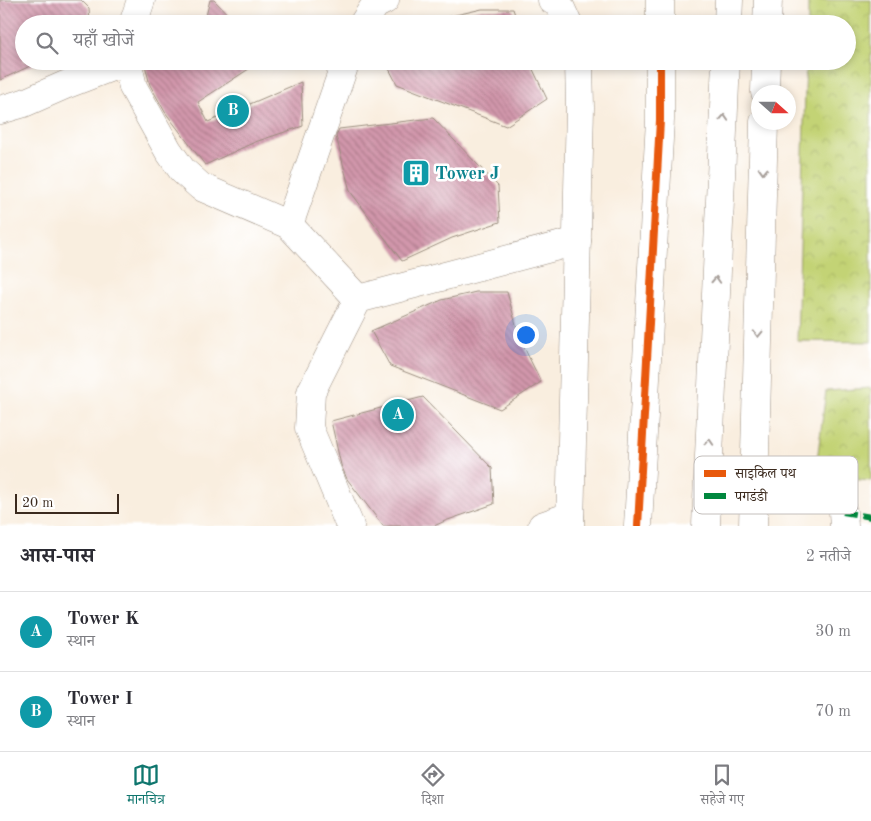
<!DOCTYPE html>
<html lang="hi">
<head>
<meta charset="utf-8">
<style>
  :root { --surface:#fff; --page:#f2f2f3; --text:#2b2b33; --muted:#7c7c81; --line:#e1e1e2; --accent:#0f766e }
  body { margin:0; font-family:"Old Standard TT","Noto Serif Devanagari",serif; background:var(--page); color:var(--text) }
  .compass { position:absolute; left:751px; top:85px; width:45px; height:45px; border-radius:50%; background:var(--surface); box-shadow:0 2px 8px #0003; rotate:111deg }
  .scale { position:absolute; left:15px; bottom:12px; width:104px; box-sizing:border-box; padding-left:5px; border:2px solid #3b2a1e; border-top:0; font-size:14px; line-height:18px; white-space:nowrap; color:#3b2a1e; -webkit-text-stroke:4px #fff; paint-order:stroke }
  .you { position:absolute; left:525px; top:334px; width:18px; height:18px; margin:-12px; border:4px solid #fff; border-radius:50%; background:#1a73e8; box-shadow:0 0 0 8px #1a73e833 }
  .badge { display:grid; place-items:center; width:32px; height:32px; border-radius:50%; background:var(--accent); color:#fff; font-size:16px; font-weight:700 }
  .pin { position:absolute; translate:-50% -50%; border:2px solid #fff; box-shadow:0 1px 5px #0006 }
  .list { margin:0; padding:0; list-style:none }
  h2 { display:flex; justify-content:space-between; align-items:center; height:65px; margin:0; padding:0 20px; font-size:21px }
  h2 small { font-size:16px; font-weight:400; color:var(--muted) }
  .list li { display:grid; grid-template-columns:32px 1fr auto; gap:15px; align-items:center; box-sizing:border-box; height:80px; padding:0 20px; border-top:1px solid var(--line) }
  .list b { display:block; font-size:19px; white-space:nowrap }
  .list p { margin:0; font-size:16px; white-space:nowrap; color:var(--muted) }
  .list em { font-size:16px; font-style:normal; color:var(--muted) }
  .icon { flex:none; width:28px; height:28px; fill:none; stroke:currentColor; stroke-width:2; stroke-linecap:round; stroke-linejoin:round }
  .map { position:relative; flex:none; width:871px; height:526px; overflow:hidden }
  .search { position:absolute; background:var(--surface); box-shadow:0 2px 8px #0003; left:15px; right:15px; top:15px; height:55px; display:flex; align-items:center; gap:12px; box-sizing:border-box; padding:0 18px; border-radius:28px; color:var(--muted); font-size:19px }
  .sheet { height:225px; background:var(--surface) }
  nav { display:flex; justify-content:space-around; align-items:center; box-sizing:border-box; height:70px; border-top:1px solid var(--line); background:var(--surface); font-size:14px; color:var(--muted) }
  nav a { display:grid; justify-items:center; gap:2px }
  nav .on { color:var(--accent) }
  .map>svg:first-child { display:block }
  .park { fill:url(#park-crowns); stroke:#7f7e4a }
  .building { fill:url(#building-back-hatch) }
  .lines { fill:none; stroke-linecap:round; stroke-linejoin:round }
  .minor-casing { stroke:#9a8c7e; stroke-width:29 }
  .major-casing { stroke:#9a8c7e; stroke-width:29 }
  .minor { stroke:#fff; stroke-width:28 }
  .major { stroke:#fff; stroke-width:28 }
  .quiet { stroke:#00873e; stroke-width:6; stroke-dasharray:12 6; stroke-linecap:butt }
  .cycleway-casing { stroke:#fff; stroke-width:11 }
  .cycleway { stroke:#e8590c; stroke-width:8 }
  .oneway { stroke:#a79f9a }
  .labels { text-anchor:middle; stroke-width:5; stroke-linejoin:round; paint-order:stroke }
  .culture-label { font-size:18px; font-weight:bold; fill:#0d838f; stroke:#fff; text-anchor:start }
  .key { fill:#fff; stroke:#c4bfbc; stroke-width:1 }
  .key-label { font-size:14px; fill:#3b2a1e }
</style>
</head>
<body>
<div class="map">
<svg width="871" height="526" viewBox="0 0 871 526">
  <defs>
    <pattern id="park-crowns" width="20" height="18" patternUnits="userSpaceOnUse" patternTransform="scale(1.25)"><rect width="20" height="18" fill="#c3d375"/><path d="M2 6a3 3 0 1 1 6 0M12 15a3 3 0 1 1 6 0" fill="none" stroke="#a8b565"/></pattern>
    <pattern id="building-back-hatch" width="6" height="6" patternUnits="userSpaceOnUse" patternTransform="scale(1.25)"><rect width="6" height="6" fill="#d297ac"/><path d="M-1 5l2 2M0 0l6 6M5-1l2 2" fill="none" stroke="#ac7b8b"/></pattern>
  </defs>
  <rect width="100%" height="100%" fill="#fff"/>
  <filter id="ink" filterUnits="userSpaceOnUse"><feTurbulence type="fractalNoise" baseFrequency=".02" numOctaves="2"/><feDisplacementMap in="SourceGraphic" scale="10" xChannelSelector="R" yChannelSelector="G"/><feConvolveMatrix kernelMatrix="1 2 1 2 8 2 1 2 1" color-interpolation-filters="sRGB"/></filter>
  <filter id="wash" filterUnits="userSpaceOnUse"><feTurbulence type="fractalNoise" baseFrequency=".0096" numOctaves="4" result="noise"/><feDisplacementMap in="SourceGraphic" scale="20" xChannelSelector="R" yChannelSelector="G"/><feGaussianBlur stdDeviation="1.12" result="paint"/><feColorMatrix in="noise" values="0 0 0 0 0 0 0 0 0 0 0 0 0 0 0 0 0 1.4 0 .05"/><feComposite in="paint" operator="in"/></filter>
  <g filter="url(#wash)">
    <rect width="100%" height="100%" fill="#f9eedf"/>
    <!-- park -->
    <g class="park">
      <polygon points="808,0 871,0 871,342 797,341 806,61 847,61 847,24 808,24"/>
      <polygon points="871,388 871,481 815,476 826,391"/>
    </g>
    <g id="blocks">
      <!-- building -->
      <g class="building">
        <polygon points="0,0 81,0 89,8 90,24 24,24 24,61 41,61 0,80"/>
        <polygon points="210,0 214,0 237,24 204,24"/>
        <polygon points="482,9 513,9 518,24 433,24 447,17"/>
        <polygon points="144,61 261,61 198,102 208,122 301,82 303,126 255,142 205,165 165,112 150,85"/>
        <polygon points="385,61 529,61 547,99 506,126 397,84"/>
        <polygon points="433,118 498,186 500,222 452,238 402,261 350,191 336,136 339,129"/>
        <polygon points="476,292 507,292 520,339 541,382 500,409 390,366 371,331 442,300"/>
        <polygon points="423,397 492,468 494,504 445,521 434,526 383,526 347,479 341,465 331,421"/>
      </g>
    </g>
  </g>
  <g filter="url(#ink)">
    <use href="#blocks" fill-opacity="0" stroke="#9a8c7e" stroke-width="1"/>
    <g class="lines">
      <defs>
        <g id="minor">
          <polyline points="552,0 559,4 568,24"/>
          <polyline points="133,24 141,0"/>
          <polyline points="363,24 375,5 385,0"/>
          <polyline points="660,24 660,0"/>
          <polyline points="346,61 289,225 358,299"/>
          <polyline points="0,110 24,103 65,85 127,61 133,87 168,150 182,170 201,187 289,225"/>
          <polyline points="843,512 844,526"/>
          <polyline points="350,526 309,428 311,392 358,299 577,241"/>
          <polyline points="542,526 570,516"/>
          <polyline points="570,526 580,108 579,61"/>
          <polyline points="638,526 660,120 660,61"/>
        </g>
        <g id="major">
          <polyline points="728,24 729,0"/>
          <polyline points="767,24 768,0"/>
          <polyline points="765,92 766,61"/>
          <polyline points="706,526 726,61"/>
          <polyline points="753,526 764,122"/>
        </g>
      </defs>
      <!-- minor casing -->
      <use href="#minor" class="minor-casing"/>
      <!-- major casing -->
      <use href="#major" class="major-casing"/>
      <!-- minor -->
      <use href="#minor" class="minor"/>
      <!-- major -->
      <use href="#major" class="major"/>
      <!-- quiet -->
      <polyline class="quiet" points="843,512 871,517"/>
      <defs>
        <polyline id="cycleway" points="638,526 660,120 660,61"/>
      </defs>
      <!-- cycleway casing -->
      <use href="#cycleway" class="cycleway-casing"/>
      <!-- cycleway -->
      <use href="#cycleway" class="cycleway"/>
    </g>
    <!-- one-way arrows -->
    <defs><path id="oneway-chevron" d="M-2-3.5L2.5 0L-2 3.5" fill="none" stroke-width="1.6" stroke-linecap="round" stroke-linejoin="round" transform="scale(1.25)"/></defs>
    <g class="oneway">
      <use href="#oneway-chevron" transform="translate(724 118) rotate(-87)"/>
      <use href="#oneway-chevron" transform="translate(763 171) rotate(92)"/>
      <use href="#oneway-chevron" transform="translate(716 280) rotate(-87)"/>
      <use href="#oneway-chevron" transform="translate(758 334) rotate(92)"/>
      <use href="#oneway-chevron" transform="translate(709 442) rotate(-87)"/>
    </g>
  </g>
  <!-- icons -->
  <defs>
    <symbol id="building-square" viewBox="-11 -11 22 22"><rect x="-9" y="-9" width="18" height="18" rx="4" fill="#0f9aa8" stroke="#fff"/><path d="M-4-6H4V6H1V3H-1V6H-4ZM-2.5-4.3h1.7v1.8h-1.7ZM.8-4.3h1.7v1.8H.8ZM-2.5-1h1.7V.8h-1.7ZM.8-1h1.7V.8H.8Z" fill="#fff"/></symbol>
  </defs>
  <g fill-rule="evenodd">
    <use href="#building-square" x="400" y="157" width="32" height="32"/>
  </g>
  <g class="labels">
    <!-- culture labels -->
    <g class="culture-label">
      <text x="435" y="179">Tower J</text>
    </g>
  </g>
  <!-- legend -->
  <rect x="694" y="456" width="164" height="58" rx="8" class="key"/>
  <rect x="704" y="470" width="22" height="7" fill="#e8590c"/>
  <rect x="704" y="493" width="22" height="6" fill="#00873e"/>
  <g class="key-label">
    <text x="735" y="478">साइकिल पथ</text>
    <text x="735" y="501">पगडंडी</text>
  </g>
</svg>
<svg class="compass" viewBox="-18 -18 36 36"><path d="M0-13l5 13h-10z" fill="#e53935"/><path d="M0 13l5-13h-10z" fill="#7c7c81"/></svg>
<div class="scale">20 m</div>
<div class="you"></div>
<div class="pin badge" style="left:398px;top:415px;background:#0f9aa8">A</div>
<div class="pin badge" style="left:233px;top:111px;background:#0f9aa8">B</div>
<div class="search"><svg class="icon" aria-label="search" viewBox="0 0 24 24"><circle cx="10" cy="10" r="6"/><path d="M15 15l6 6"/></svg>यहाँ खोजें</div>
</div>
<section class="sheet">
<h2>आस-पास<small>2 नतीजे</small></h2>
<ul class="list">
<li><span class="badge" style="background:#0f9aa8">A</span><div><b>Tower K</b><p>स्थान</p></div><em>30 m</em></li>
<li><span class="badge" style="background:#0f9aa8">B</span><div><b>Tower I</b><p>स्थान</p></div><em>70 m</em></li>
</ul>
</section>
<nav>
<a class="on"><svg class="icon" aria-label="map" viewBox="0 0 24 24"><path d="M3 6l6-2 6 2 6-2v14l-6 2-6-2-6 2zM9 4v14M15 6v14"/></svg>मानचित्र</a>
<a><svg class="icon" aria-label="directions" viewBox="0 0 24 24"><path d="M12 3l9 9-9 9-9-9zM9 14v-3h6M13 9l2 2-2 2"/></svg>दिशा</a>
<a><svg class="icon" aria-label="saved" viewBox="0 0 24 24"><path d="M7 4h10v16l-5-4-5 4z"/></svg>सहेजे गए</a>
</nav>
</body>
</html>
